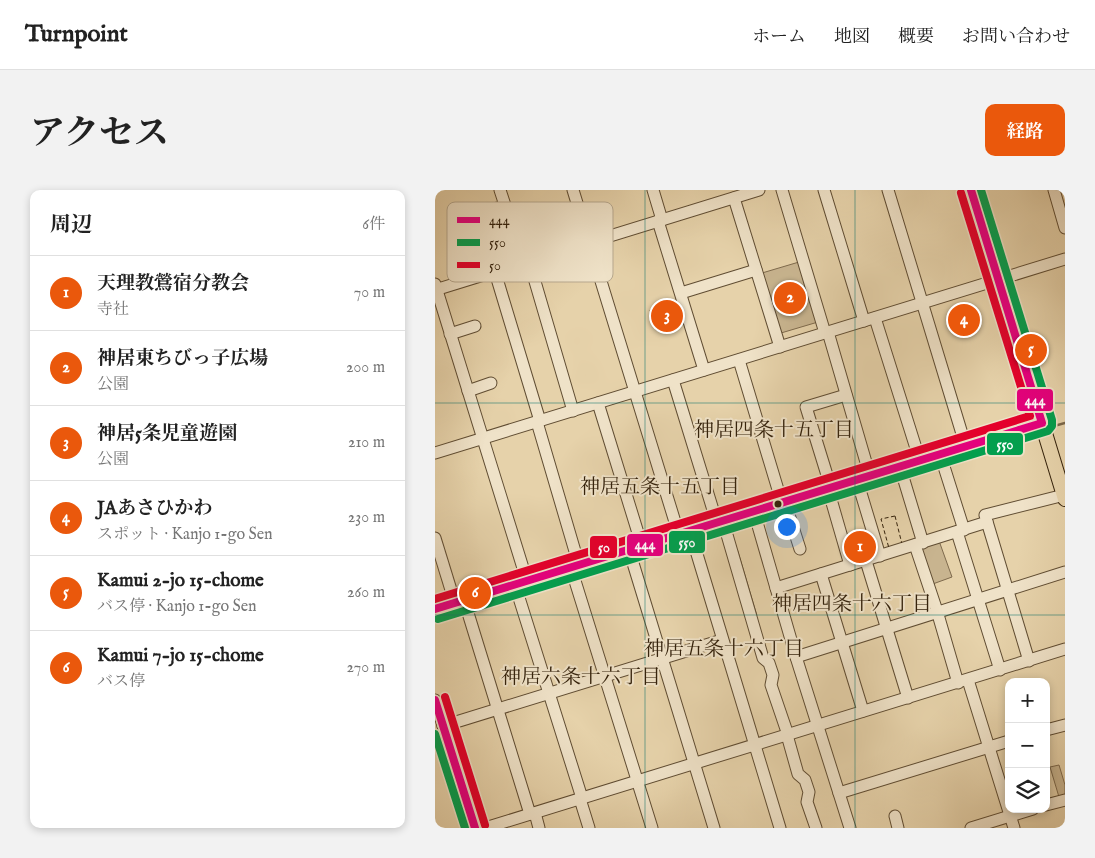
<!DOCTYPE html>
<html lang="ja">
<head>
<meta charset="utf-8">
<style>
  :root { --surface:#fff; --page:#f2f2f2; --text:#222; --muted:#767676; --line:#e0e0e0; --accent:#ea580c }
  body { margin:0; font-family:"IM FELL English","Noto Serif JP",serif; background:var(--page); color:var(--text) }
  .controls { position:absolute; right:15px; bottom:15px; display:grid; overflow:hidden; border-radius:10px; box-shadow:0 2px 8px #0003 }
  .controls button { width:45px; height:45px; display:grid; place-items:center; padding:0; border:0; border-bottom:1px solid var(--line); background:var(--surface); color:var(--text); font:25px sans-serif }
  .you { position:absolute; left:351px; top:336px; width:18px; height:18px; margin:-12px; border:4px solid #fff; border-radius:50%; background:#1a73e8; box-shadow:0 0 0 8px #1a73e833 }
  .badge { display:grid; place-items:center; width:32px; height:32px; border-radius:50%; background:var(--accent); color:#fff; font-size:16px; font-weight:700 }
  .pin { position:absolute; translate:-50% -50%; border:2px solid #fff; box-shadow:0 1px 5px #0006 }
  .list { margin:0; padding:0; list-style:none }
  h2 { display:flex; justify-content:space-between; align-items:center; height:65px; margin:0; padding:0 20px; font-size:21px }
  h2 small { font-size:16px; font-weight:400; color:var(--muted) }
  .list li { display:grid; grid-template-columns:32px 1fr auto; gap:15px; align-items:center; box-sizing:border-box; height:75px; padding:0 20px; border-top:1px solid var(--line) }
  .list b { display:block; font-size:19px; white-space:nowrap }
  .list p { margin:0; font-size:16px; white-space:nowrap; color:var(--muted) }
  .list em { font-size:16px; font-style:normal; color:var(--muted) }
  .icon { flex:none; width:28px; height:28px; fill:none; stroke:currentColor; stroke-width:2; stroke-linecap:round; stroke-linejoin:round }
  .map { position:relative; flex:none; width:630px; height:638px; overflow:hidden; border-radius:10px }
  header { display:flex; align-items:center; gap:30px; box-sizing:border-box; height:70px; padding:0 25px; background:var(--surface); border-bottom:1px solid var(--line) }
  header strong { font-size:24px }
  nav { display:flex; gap:28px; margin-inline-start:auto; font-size:18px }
  .intro { display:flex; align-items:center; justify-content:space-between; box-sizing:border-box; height:120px; padding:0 30px }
  h1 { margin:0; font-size:35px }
  .button { padding:12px 22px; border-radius:10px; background:var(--accent); color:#fff; font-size:18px; font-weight:700 }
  main { display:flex; gap:30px; padding:0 30px }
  aside { flex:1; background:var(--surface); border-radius:10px; box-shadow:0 2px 8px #0003 }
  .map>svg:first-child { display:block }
  .green { fill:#c8b48f; stroke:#7e6a4d }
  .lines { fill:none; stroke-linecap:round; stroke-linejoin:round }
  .stream { stroke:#7a674a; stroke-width:2.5 }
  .minor-casing { stroke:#604d33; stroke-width:13 }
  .major-casing { stroke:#33210b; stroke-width:16 }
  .path { stroke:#33210b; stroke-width:1; stroke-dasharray:4 2.5; stroke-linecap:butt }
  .minor { stroke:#efe2c8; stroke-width:11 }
  .major { stroke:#e6d2aa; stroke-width:14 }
  .bus-1-casing { stroke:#efe2c8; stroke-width:11 }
  .bus-2-casing { stroke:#efe2c8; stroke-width:11 }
  .bus-3-casing { stroke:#efe2c8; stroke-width:11 }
  .bus-1 { stroke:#e5007d; stroke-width:8 }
  .bus-2 { stroke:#039f4e; stroke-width:8 }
  .bus-3 { stroke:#e4002b; stroke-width:8 }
  .grid { fill:none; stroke:#0f766e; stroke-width:1; stroke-opacity:0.55 }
  .bus-dot { fill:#33210b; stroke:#efe2c8; stroke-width:2 }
  .labels { text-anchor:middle; stroke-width:4; stroke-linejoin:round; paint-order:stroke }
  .neighbourhood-label { font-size:20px; fill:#33210b; stroke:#efe2c8 }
  .key { fill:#efe2c8; stroke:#b7a88f; stroke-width:1 }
  .key-label { font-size:14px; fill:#33210b }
  .line-badge { stroke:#efe2c8; stroke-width:2 }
  .badge-label { font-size:14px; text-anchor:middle; font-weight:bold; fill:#fff }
</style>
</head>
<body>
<header>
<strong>Turnpoint</strong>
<nav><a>ホーム</a><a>地図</a><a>概要</a><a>お問い合わせ</a></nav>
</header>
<div class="intro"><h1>アクセス</h1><a class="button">経路</a></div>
<main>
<aside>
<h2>周辺<small>6件</small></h2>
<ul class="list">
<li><span class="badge">1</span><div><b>天理教鶯宿分教会</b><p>寺社</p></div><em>70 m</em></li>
<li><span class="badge">2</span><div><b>神居東ちびっ子広場</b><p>公園</p></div><em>200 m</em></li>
<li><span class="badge">3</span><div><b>神居5条児童遊園</b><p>公園</p></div><em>210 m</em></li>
<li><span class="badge">4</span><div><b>JAあさひかわ</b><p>スポット · Kanjo 1-go Sen</p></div><em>230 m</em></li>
<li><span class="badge">5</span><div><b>Kamui 2-jo 15-chome</b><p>バス停 · Kanjo 1-go Sen</p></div><em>260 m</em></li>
<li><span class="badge">6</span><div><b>Kamui 7-jo 15-chome</b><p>バス停</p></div><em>270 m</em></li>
</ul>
</aside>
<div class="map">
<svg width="630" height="638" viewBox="0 0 630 638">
  <rect width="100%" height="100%" fill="#e6d2aa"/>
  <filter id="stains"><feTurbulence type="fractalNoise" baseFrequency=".004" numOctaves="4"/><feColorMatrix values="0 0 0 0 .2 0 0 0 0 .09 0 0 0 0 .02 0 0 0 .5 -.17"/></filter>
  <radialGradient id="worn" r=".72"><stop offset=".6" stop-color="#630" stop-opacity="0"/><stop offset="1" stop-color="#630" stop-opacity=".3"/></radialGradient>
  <!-- green -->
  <g class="green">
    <polygon points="64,11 81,60 77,61 43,18"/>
    <polygon points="364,72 383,132 346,143 327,83"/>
    <polygon points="243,112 249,132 221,140 215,120"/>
    <polygon points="503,348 517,387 495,395 481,356"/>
    <polygon points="624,575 630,595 630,605 624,607 615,577"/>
  </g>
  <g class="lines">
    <!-- stream -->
    <g class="stream">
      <polyline points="612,238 630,233"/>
      <polyline points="510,271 605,241"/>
      <polyline points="469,284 505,273"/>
      <polyline points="427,297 464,285"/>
      <polyline points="398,307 421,299"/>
      <polyline points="355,320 393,308"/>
      <polyline points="324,330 350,322"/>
      <polyline points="296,341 295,339 319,332"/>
      <polyline points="302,361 321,425"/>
    </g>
    <defs>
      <g id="minor">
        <polyline points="65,0 89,73"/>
        <polyline points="138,0 244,345"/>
        <polyline points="218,0 227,30"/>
        <polyline points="347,0 390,143"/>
        <polyline points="389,0 429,131"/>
        <polyline points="453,0 531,257"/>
        <polyline points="619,0 630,38"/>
        <polyline points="299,8 345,157"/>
        <polyline points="223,31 269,180"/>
        <polyline points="94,71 138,221"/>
        <polyline points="60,82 105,231"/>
        <polyline points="0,94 92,391"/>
        <polyline points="0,100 324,0"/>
        <polyline points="246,103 321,80"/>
        <polyline points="440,128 485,271"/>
        <polyline points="393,142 435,286"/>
        <polyline points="15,144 40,136"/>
        <polyline points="304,170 347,313"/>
        <polyline points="238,190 282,333"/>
        <polyline points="33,201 56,193"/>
        <polyline points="163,213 207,356"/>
        <polyline points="102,232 144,375"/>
        <polyline points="0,263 630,69"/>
        <polyline points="505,264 529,340"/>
        <polyline points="465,277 488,353"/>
        <polyline points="422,290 445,366"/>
        <polyline points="396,298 371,217 411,205"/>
        <polyline points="393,299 415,375"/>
        <polyline points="350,312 365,359"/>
        <polyline points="319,322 361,467 415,638"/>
        <polyline points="290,338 328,468 334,473 338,485 336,495 351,539"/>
        <polyline points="255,341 345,638"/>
        <polyline points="522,342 565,480"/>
        <polyline points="0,348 20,413"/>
        <polyline points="480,355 502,421 523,493"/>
        <polyline points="194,360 279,638"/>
        <polyline points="431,371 473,508"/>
        <polyline points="136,378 217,638"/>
        <polyline points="386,384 428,521"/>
        <polyline points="80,395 147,608"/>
        <polyline points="341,398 552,332"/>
        <polyline points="29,410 95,624"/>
        <polyline points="0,419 607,233"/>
        <polyline points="361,467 630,382"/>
        <polyline points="594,471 550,325 629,305"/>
        <polyline points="533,490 579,638"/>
        <polyline points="0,510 40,638"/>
        <polyline points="8,536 287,450"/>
        <polyline points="611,540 630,535"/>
        <polyline points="352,545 363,584 370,590 374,602 372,612 381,638"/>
        <polyline points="404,603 574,551"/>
        <polyline points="145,609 154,638"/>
        <polyline points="611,615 630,610"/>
        <polyline points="100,623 104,638"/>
        <polyline points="460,626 463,638"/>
        <polyline points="50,638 630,459"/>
        <polyline points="536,638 598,619"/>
      </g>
      <polyline id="major" points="536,0 630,309"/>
    </defs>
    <!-- minor casing -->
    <use href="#minor" class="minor-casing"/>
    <!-- major casing -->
    <use href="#major" class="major-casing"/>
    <!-- path -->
    <polygon class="path" points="460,326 468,358 455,362 446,329"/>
    <!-- minor -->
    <use href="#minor" class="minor"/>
    <!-- major -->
    <use href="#major" class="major"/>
    <defs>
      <g id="bus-1">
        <polyline points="0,419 607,233 536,0"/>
        <polyline points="0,510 40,638"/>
      </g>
      <g id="bus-2">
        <polyline points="3,429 613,241 617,236 617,230 546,0"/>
        <polyline points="0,544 30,638"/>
      </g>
      <g id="bus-3">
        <polyline points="0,409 595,226 526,3"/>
        <polyline points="10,507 50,635"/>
      </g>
    </defs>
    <!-- bus-1 casing -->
    <use href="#bus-1" class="bus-1-casing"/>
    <!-- bus-2 casing -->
    <use href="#bus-2" class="bus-2-casing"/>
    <!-- bus-3 casing -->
    <use href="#bus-3" class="bus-3-casing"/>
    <!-- bus-1 -->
    <use href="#bus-1" class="bus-1"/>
    <!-- bus-2 -->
    <use href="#bus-2" class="bus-2"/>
    <!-- bus-3 -->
    <use href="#bus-3" class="bus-3"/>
  </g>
  <!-- grid -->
  <path class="grid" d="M 210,0 L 210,638M 420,0 L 420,638M 0,213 L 630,213M 0,425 L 630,425"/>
  <!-- markers -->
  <circle class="bus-dot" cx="343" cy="314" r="4.5"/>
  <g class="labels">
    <!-- neighbourhood labels -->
    <g class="neighbourhood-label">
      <text x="339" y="246">神居四条十五丁目</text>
      <text x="225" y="303">神居五条十五丁目</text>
      <text x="417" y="420">神居四条十六丁目</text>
      <text x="289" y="465">神居五条十六丁目</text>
      <text x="146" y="493">神居六条十六丁目</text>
    </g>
  </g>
  <!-- legend -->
  <rect x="12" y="12" width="166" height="80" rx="8" class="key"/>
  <rect x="22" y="27" width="23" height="6" fill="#e5007d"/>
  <rect x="22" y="49" width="23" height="7" fill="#039f4e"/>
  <rect x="22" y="72" width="23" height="6" fill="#e4002b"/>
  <g class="key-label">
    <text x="54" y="35">444</text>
    <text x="54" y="57">550</text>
    <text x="54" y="80">50</text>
  </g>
  <g class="line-badge">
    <rect x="581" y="198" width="38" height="24" rx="5" fill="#e5007d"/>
    <rect x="551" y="242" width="38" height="24" rx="5" fill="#039f4e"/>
    <rect x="233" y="340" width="38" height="24" rx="5" fill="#039f4e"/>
    <rect x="191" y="343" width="38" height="24" rx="5" fill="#e5007d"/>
    <rect x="154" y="345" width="29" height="24" rx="5" fill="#e4002b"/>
  </g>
  <g class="badge-label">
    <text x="600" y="215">444</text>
    <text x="570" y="259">550</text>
    <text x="252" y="357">550</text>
    <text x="210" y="359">444</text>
    <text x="169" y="362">50</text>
  </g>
  <rect width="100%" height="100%" filter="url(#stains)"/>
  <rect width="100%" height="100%" fill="url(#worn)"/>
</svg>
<div class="controls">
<button>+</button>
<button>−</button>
<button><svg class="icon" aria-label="layers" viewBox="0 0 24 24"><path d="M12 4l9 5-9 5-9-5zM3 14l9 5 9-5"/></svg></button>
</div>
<div class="you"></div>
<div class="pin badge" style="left:425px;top:357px">1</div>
<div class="pin badge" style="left:355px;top:108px">2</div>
<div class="pin badge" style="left:232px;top:126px">3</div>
<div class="pin badge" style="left:529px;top:130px">4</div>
<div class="pin badge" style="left:596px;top:160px">5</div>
<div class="pin badge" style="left:40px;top:403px">6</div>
</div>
</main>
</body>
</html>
